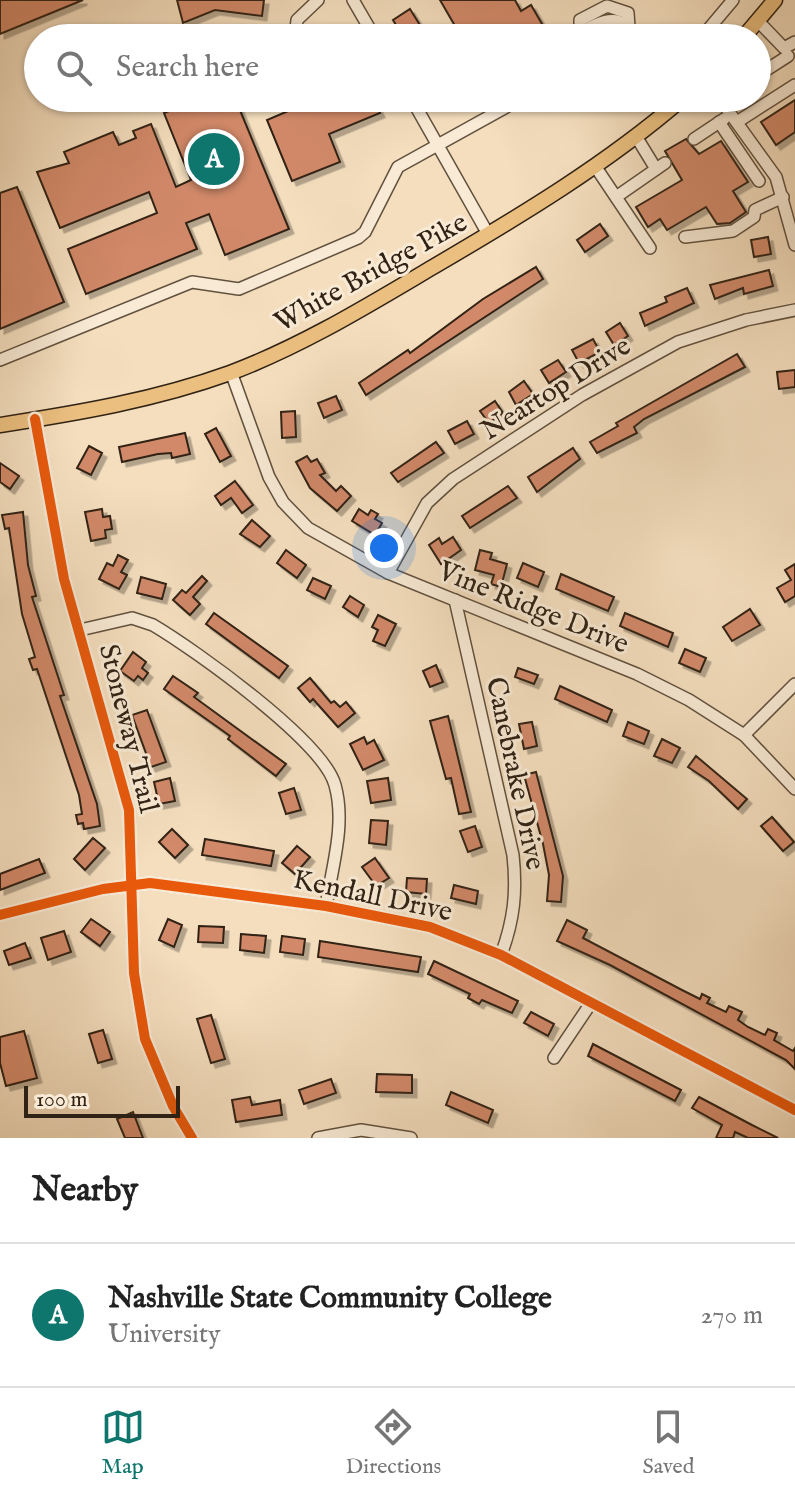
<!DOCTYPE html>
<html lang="en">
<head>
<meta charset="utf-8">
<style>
  :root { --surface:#fff; --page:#f6f6f6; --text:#222; --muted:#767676; --line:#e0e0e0; --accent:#0f766e }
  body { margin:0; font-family:"IM FELL English",serif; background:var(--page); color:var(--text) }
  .scale { position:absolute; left:24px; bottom:20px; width:156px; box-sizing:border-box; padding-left:8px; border:4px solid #302214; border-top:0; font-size:22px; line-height:28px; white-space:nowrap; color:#302214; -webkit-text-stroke:6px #f8ead5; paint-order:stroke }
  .you { position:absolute; left:384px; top:548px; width:28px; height:28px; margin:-20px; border:6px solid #fff; border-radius:50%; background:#1a73e8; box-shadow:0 0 0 12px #1a73e833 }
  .badge { display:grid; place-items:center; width:52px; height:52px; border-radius:50%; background:var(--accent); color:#fff; font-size:26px; font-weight:700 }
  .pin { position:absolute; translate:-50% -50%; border:4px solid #fff; box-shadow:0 2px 8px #0006 }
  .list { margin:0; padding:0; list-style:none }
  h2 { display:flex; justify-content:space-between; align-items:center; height:104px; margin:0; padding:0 32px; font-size:34px }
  h2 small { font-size:26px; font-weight:400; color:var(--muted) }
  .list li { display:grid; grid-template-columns:52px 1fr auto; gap:24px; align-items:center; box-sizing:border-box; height:144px; padding:0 32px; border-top:2px solid var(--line) }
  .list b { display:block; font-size:30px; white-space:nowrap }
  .list p { margin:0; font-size:26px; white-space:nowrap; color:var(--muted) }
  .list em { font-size:26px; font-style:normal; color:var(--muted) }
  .icon { flex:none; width:44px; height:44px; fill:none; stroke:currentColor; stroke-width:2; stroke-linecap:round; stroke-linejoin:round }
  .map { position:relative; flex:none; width:795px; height:1138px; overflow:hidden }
  .search { position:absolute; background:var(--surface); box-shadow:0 2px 6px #0004; left:24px; right:24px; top:24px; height:88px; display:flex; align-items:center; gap:20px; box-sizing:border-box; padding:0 28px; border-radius:44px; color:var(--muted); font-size:30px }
  .sheet { height:248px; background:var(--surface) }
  nav { display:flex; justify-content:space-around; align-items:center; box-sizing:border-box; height:112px; border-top:2px solid var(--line); background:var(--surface); font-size:22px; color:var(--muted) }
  nav a { display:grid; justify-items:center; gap:4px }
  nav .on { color:var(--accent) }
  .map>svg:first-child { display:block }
  .building { fill:#d18969; stroke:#302214; stroke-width:2; filter:url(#shadow) }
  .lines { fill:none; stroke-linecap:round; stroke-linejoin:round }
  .minor-casing { stroke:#61513e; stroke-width:14 }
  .major-casing { stroke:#302214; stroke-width:17 }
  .minor { stroke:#f8ead5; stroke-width:11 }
  .major { stroke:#eabf7f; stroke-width:14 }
  .cycleway-casing { stroke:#f8ead5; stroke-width:15 }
  .cycleway { stroke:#e8590c; stroke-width:10 }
  .labels { text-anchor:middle; stroke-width:6; stroke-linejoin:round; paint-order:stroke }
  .street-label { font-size:28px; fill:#302214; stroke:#f8ead5 }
</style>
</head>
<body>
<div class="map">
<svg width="795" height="1138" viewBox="0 0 795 1138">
  <defs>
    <filter id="shadow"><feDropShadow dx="4.5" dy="4.5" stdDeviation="0" flood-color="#0004"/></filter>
  </defs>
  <rect width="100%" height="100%" fill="#f4debe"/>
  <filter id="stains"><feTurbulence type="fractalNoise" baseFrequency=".0025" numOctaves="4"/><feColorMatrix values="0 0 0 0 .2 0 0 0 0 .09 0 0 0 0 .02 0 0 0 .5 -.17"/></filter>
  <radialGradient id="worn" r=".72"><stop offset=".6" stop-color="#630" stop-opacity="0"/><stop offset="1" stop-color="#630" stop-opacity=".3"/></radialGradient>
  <!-- building -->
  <g class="building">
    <polygon points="0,0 83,0 0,34"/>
    <polygon points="177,0 264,0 262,16 215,10 183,23"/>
    <polygon points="440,0 515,0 521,11 531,5 545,29 530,38 462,38"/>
    <polygon points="410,9 428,38 404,38 393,20"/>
    <polygon points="201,98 235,98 289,229 225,255 209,214 186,223 197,249 86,294 68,249 157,213 149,192 60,228 37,172 69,163 64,152 113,132 119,145 136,138 133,131 151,124 176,187 191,180 164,113"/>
    <polygon points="305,98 373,98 380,113 329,134 340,162 292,181 267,120 307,103"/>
    <polygon points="795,100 795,132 776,145 761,122"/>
    <polygon points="686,139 699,154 721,141 748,182 733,191 746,212 730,223 717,224 706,207 667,230 660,219 648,227 636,207 682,180 665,151"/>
    <polygon points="17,187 64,302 0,329 0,193"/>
    <polygon points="600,224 608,236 585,252 577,240"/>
    <polygon points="768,237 771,254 754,257 751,240"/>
    <polygon points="536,267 543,279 366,395 359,383 408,350 410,353 483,299"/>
    <polygon points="769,270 773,286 744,294 743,288 715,299 710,285"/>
    <polygon points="687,288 694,303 645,326 640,313 667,302 665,297"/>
    <polygon points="620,323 628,336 614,345 606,332"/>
    <polygon points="593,339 600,352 579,363 572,350"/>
    <polygon points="737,354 745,367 644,419 634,427 637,433 597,453 590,442 618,426 616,423"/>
    <polygon points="558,360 566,372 549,383 541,370"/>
    <polygon points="795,370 795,387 779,389 777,372"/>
    <polygon points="524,381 533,394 516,405 509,392"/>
    <polygon points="336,396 342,410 324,418 318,403"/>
    <polygon points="495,401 503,413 489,423 480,411"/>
    <polygon points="295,411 296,437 282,438 281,412"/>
    <polygon points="467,421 474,434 455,444 448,431"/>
    <polygon points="216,428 231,456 220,462 205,434"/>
    <polygon points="185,433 190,454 172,458 171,453 158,454 122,462 119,447"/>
    <polygon points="436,442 444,453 398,482 391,473"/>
    <polygon points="89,446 102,453 91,475 77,468"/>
    <polygon points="573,448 580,459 537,492 528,477"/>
    <polygon points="307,456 311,462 317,459 325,473 320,475 336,491 341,486 351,496 337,511 310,488 296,462"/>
    <polygon points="0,463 19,476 10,489 0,482"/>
    <polygon points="235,481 253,505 242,513 231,498 221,505 215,496"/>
    <polygon points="508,486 517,498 470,528 462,516"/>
    <polygon points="102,509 103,517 110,516 112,529 105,530 106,538 91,541 85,512"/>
    <polygon points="359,509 368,515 371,510 378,514 375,519 382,523 375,535 352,521"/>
    <polygon points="23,512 28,565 36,596 32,597 64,695 60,696 97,804 100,826 84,829 83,823 78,824 76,815 82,814 79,795 37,669 33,670 29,659 35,657 22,614 9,528 5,529 2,515"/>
    <polygon points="252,520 270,536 260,547 240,534"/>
    <polygon points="453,537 461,550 441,564 429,545 439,538 442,544"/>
    <polygon points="286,550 306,565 297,578 277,563"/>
    <polygon points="480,550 492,553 490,559 507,564 501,587 491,584 494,575 475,570"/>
    <polygon points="118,555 128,560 121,572 127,575 119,589 99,579 107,563 113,566"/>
    <polygon points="523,563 544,572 538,587 517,578"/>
    <polygon points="795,564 795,596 785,602 777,588 791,580 785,570"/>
    <polygon points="561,574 614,597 608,611 556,589"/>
    <polygon points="202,576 207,581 193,597 200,604 190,615 173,600 182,590 186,593"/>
    <polygon points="141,577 166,584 162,599 137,593"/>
    <polygon points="313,578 331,586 325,599 307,590"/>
    <polygon points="350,596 364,605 358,617 343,607"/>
    <polygon points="750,609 760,625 732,641 723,627"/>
    <polygon points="214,613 288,666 279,678 206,624"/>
    <polygon points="625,613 673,633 668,647 620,626"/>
    <polygon points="378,615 396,624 385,646 373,641 378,630 372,627"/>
    <polygon points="685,649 706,658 700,672 679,663"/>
    <polygon points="133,652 146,662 142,668 148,673 143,680 138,676 134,681 120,671"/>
    <polygon points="436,665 443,682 430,687 423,671"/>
    <polygon points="518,668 538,675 534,684 515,677"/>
    <polygon points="173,676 198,693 194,697 286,764 276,776 228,739 230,736 164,689"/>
    <polygon points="310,678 331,703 334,701 340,707 346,702 355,713 338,727 313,699 310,702 298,688"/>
    <polygon points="560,686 612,710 607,722 555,699"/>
    <polygon points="147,710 166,762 151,767 132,715"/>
    <polygon points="448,716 471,812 459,814 451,778 446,779 430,721"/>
    <polygon points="532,722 537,746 524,749 519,724"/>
    <polygon points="628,722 649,731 644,744 623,736"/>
    <polygon points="364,737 367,744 374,740 384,760 363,770 350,744"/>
    <polygon points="662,739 680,748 672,763 654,756"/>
    <polygon points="696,756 747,799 738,809 709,781 688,767"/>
    <polygon points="536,772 563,876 561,902 547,901 549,875 543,844 524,775"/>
    <polygon points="170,778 175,801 159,804 154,782"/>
    <polygon points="388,778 391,800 371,803 367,781"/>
    <polygon points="294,788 301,810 286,814 279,793"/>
    <polygon points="772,817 794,842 783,851 761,826"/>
    <polygon points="371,820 388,821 386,845 369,843"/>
    <polygon points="475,826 482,847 468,852 460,831"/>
    <polygon points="172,829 188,845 175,858 159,842"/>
    <polygon points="93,838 105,848 85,870 74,859"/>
    <polygon points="205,839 274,851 271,866 202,855"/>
    <polygon points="297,846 310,857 295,874 282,863"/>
    <polygon points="375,858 389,878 376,886 362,867"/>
    <polygon points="39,859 45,873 0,890 0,874"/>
    <polygon points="407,878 427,879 426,894 406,892"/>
    <polygon points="454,885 478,891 476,904 451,898"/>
    <polygon points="91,919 110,932 100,946 81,932"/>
    <polygon points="168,919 182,925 174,947 159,940"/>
    <polygon points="567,920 587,930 583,938 682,990 700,999 702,994 710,998 707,1003 726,1012 729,1006 742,1012 738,1020 748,1027 765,1035 768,1029 777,1033 774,1040 793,1051 795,1048 795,1069 786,1060 610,965 557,941"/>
    <polygon points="199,926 224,927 223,943 198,942"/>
    <polygon points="64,931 71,952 48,960 41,938"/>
    <polygon points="241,934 266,936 264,953 240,950"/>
    <polygon points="282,936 305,939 303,955 280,952"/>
    <polygon points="320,941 421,957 418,972 318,957"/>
    <polygon points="25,943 31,958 9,965 4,951"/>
    <polygon points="434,961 518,1001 512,1013 482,1000 479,1004 468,998 470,994 428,974"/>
    <polygon points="531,1012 554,1024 548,1036 524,1023"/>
    <polygon points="211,1015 225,1059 211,1063 197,1019"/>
    <polygon points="103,1030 112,1059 98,1063 89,1034"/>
    <polygon points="24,1031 37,1078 6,1086 0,1063 0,1037"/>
    <polygon points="593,1044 681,1090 675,1101 588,1056"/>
    <polygon points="377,1074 412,1075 412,1093 376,1092"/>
    <polygon points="331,1079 336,1093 304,1104 299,1090"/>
    <polygon points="451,1092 493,1110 488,1123 446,1105"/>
    <polygon points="250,1097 252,1105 280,1100 282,1115 236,1122 232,1100"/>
    <polygon points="699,1097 752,1125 778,1138 748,1138 735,1132 733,1138 716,1138 722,1125 692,1108"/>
    <polygon points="133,1112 143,1138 125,1138 117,1119"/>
  </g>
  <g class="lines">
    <defs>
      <g id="minor">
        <polyline points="353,0 375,38"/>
        <polyline points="758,21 784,48 795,42"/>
        <polyline points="580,33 580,20 607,6 628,13 629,27"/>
        <polyline points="295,38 297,20 318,0"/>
        <path d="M 572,38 C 594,25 620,6 635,38"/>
        <polyline points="701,38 733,0"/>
        <polyline points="757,76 788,56"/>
        <polyline points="411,98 488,234"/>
        <polyline points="719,98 776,177 795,245"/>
        <polyline points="719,122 759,181"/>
        <polyline points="737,122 795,85"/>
        <polyline points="637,138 656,169"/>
        <polyline points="694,139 724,119"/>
        <polyline points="595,166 650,248"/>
        <polyline points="616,197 665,163"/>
        <polyline points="685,237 733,231 754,217 755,210 783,197"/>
        <polyline points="0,360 192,282 239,289 358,238 365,232 398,167 508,106 515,98"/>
        <polyline points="231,372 269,477 283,502 308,528 388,573 637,674 689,700 744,735 795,789"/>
        <polyline points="35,419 64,579 129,810 134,973 145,1039 173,1106 192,1138"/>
        <polyline points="388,573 427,503 453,479 582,395 678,342 746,320 795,310"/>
        <path d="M 455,600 L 513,855 C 517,892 514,920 501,955"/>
        <path d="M 80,630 L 132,618 L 153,625 C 195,650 323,741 335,785 C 346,824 332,867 326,906"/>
        <polyline points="744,735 795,684"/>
        <polyline points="0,915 103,889 150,883 326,906 430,927 501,955 795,1110"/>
        <polyline points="554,1058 591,1003"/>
        <polyline points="318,1138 361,1130 411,1138"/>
      </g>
      <g id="major">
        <polyline points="743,38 775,0"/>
        <path d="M 0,425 C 78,413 155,400 230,373 C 302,346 367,306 433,267 C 520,216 607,164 683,98"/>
      </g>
    </defs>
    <!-- minor casing -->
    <use href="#minor" class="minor-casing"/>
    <!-- major casing -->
    <use href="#major" class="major-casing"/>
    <!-- minor -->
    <use href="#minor" class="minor"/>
    <!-- major -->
    <use href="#major" class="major"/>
    <defs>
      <g id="cycleway">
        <polyline points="35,419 64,579 129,810 134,973 145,1039 173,1106 192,1138"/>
        <polyline points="0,915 103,889 150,883 326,906 430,927 501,955 795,1110"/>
      </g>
    </defs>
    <!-- cycleway casing -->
    <use href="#cycleway" class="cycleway-casing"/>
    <!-- cycleway -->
    <use href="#cycleway" class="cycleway"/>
  </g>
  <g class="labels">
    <!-- street labels -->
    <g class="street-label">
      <text transform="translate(370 271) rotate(-29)" y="10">White Bridge Pike</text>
      <text transform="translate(555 387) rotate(-32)" y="10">Neartop Drive</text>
      <text transform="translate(534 606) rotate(22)" y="10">Vine Ridge Drive</text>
      <text transform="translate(130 728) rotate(76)" y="10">Stoneway Trail</text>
      <text transform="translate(517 773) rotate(78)" y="10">Canebrake Drive</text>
      <text transform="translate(373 894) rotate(12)" y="10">Kendall Drive</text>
    </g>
  </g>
  <rect width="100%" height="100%" filter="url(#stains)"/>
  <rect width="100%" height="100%" fill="url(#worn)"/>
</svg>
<div class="scale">100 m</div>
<div class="you"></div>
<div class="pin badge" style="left:214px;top:159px">A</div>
<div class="search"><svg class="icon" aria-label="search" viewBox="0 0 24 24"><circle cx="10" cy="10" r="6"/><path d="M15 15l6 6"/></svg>Search here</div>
</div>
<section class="sheet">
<h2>Nearby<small></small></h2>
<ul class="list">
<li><span class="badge">A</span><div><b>Nashville State Community College</b><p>University</p></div><em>270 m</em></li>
</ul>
</section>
<nav>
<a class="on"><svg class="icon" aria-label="map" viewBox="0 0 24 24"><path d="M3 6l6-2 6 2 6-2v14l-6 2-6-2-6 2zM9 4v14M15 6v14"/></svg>Map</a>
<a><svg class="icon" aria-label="directions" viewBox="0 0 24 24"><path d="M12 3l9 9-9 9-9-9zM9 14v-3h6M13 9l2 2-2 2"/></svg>Directions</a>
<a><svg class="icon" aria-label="saved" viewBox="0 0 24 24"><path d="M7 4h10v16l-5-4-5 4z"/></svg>Saved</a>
</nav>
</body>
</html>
